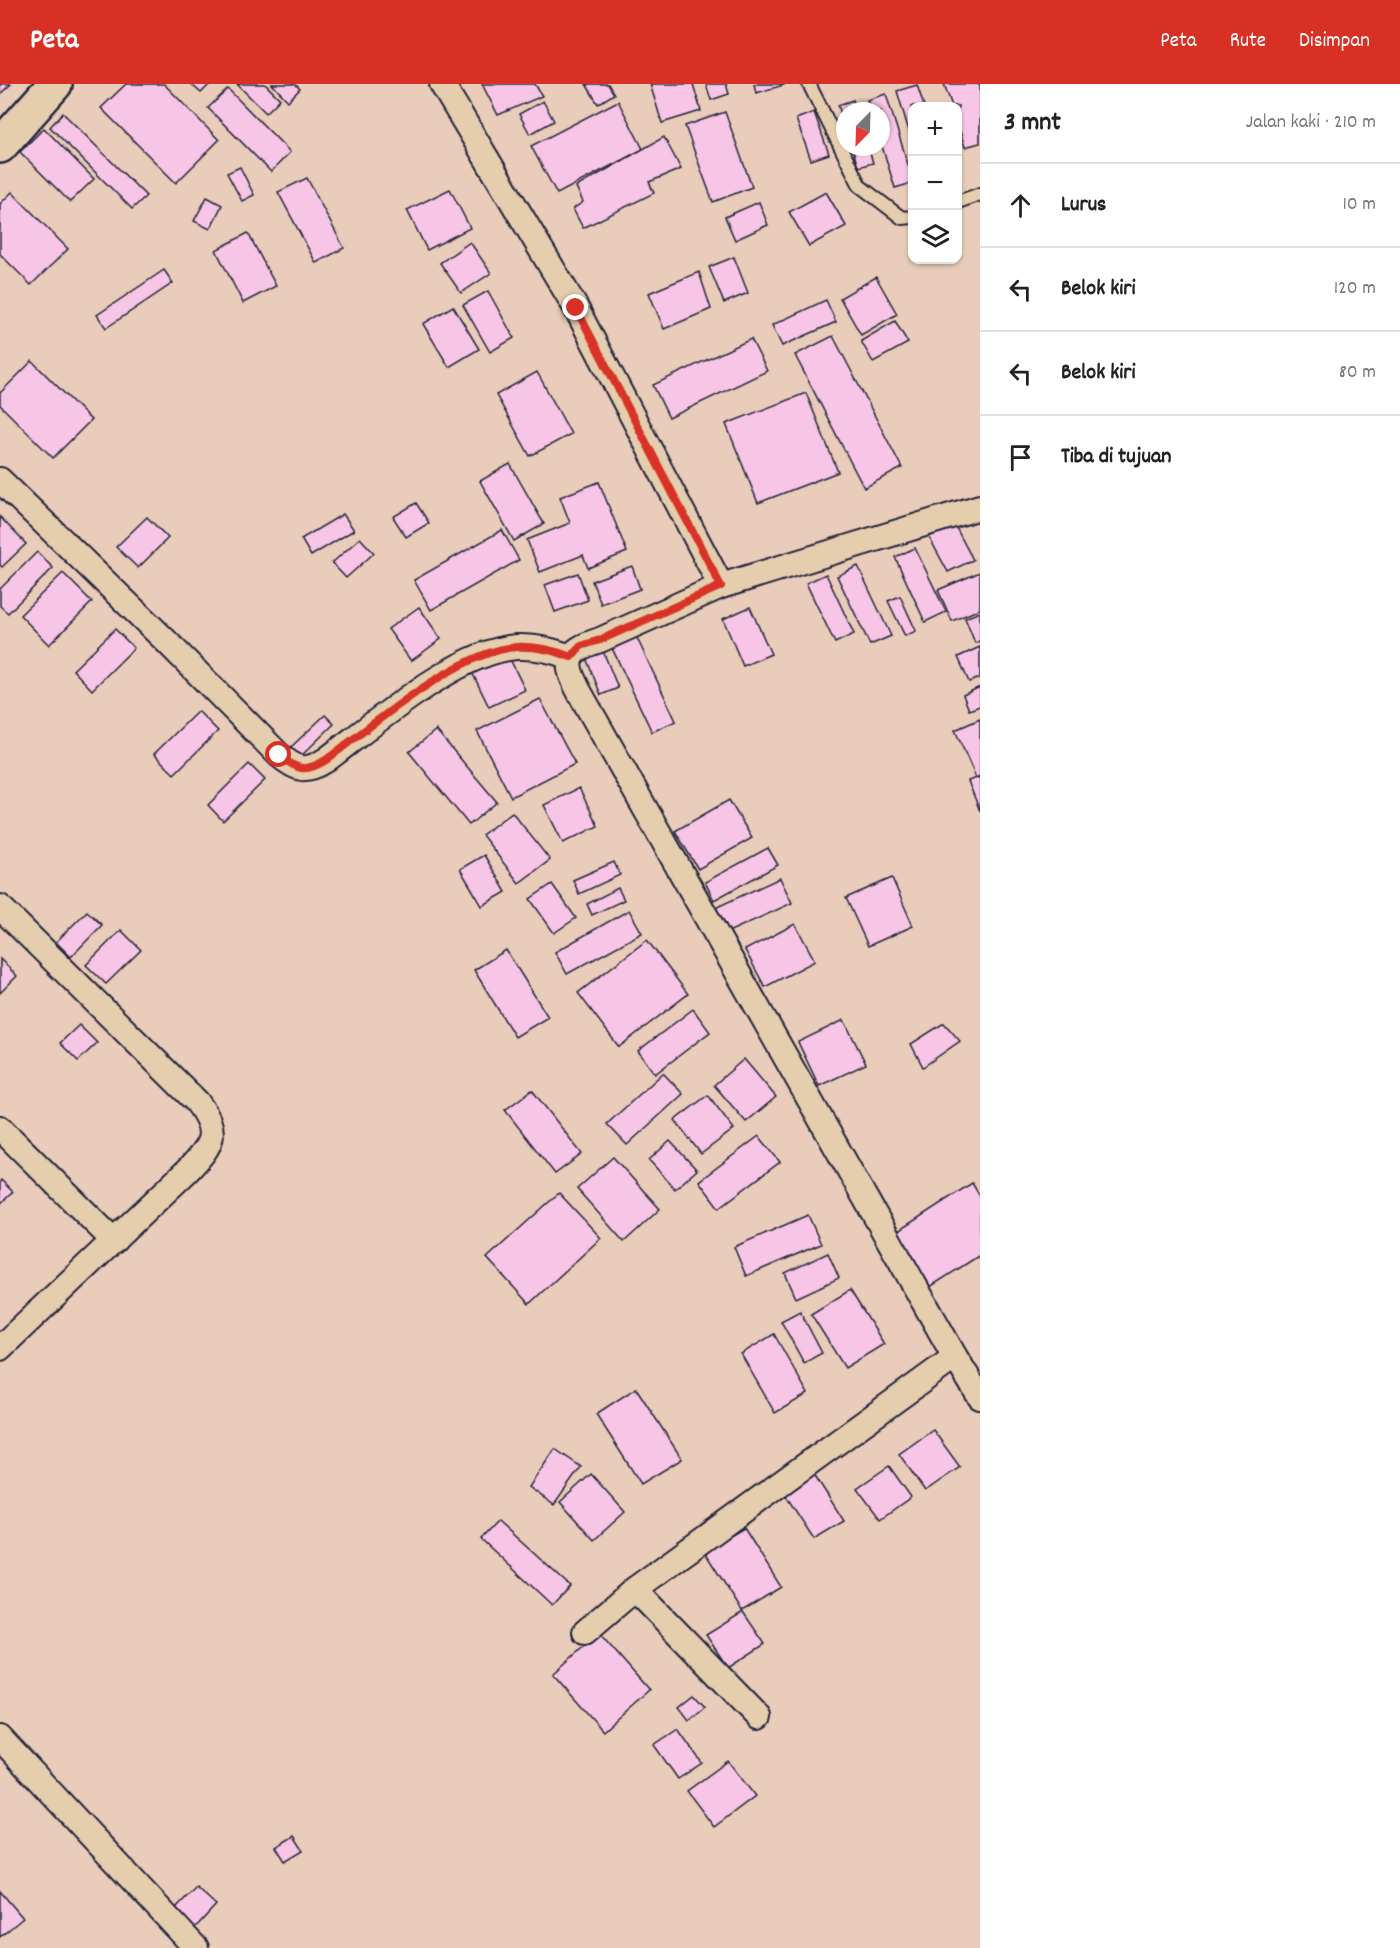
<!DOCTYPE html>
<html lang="id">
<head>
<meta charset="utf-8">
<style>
  :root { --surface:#fff; --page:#f2f2f2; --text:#222; --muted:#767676; --line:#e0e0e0; --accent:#d93025 }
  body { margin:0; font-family:Dekko,sans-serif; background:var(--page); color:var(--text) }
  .controls { position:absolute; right:18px; top:18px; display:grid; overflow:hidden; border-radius:12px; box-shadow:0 2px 4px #0004 }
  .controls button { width:54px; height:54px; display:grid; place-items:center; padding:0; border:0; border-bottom:2px solid var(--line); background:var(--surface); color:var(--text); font:30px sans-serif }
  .compass { position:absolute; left:836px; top:18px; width:54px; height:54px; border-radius:50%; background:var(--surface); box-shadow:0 2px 4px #0004; rotate:203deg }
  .stop { position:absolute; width:18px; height:18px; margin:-14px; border:4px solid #d93025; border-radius:50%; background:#fff }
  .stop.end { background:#d93025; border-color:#fff; box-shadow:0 2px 6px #0008 }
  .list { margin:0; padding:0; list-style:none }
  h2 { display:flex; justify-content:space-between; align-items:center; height:78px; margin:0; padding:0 24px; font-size:26px }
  h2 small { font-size:20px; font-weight:400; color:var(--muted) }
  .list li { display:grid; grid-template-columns:39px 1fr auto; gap:18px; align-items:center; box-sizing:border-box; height:84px; padding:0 24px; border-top:2px solid var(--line) }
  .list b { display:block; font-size:22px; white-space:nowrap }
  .list em { font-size:20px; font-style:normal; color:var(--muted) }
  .icon { flex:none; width:33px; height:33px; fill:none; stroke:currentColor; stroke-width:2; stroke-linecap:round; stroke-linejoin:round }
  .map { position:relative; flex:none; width:980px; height:1864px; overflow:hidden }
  header { display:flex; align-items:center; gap:36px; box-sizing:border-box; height:84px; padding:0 30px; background:var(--accent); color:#fff }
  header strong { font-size:28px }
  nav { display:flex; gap:33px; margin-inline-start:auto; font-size:21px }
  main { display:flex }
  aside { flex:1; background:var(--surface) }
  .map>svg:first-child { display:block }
  .building { fill:#f7c5e5; stroke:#22223b; stroke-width:1.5 }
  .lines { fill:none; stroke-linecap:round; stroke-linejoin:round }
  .lane-casing { stroke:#22223b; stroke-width:16 }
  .street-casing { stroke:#22223b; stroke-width:28 }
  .primary-casing { stroke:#22223b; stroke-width:38 }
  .lane { stroke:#e5ceae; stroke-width:12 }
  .street { stroke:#e5ceae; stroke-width:24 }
  .primary { stroke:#e5ceae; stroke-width:33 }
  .route { stroke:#d93025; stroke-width:8 }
</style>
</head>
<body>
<header>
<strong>Peta</strong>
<nav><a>Peta</a><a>Rute</a><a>Disimpan</a></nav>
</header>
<main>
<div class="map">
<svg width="980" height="1864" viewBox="0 0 980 1864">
  <rect width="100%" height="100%" fill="#e9ccb9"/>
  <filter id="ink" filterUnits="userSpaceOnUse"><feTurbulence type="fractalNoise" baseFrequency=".0167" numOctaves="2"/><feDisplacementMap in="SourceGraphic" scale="12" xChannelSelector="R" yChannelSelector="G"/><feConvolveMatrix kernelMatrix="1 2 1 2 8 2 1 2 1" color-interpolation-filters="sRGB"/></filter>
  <g filter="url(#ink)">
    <!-- building -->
    <g class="building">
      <polygon points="0,0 11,0 0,10"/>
      <polygon points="126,0 164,0 219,56 176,99 101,24"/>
      <polygon points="191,0 210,0 201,9"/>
      <polygon points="237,0 265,0 280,15 266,29"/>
      <polygon points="272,0 295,0 300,5 288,17"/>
      <polygon points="482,0 535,0 542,12 498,31"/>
      <polygon points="586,0 608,0 614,10 598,20"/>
      <polygon points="650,0 693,0 701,27 662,39"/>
      <polygon points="706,0 726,0 729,10 711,16"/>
      <polygon points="754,0 783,0 784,1 756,9"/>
      <polygon points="944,0 980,0 980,59 965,63 958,41 958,22 952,22"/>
      <polygon points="917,1 924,22 912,22 912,57 897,7"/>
      <polygon points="228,5 290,68 271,88 208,24"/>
      <polygon points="886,10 912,93 912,99 895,104 881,59 881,27 871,27 867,16"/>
      <polygon points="853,16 857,27 845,27 845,41 838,21"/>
      <polygon points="543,17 554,37 530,50 519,30"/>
      <polygon points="618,17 643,65 557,110 531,62"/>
      <polygon points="725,28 752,103 713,118 685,42"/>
      <polygon points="814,28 829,70 811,76 796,35"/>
      <polygon points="63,29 146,112 132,125 50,43"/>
      <polygon points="44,44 94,95 70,118 20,68"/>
      <polygon points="664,53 681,85 649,98 654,109 583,144 573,125 583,118 576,103"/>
      <polygon points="852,63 868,63 873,79 858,83"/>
      <polygon points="240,83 254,111 242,117 227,89"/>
      <polygon points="307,94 344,164 316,179 278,108"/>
      <polygon points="450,105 470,144 427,166 407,126"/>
      <polygon points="12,108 68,165 31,201 0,170 0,120"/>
      <polygon points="826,108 846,142 809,162 789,128"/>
      <polygon points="207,113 222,121 210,145 194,137"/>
      <polygon points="759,118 768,141 735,156 725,133"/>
      <polygon points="248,149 276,202 243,219 216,166"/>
      <polygon points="470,158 491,189 461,209 440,179"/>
      <polygon points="734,173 748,209 724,219 709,183"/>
      <polygon points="164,186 173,199 106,244 97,231"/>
      <polygon points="699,188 711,225 664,245 649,209"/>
      <polygon points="876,193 897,230 861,251 840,214"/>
      <polygon points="488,207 514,254 490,268 463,221"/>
      <polygon points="826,216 836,238 782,262 772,241"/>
      <polygon points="453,222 479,265 449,283 423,240"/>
      <polygon points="895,237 908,259 873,278 861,257"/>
      <polygon points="833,252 902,384 864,404 795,271"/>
      <polygon points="751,255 767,287 669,334 653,301"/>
      <polygon points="32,277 91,336 53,374 0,321 0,309"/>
      <polygon points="537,288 571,350 530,372 496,311"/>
      <polygon points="806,309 838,388 758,419 726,340"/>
      <polygon points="510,380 544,440 514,457 480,397"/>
      <polygon points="599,398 627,468 588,484 583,471 540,488 527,456 570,439 560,413"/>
      <polygon points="416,419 429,439 406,453 393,433"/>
      <polygon points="343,430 354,446 311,472 301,455"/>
      <polygon points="0,433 26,460 2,483 0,481"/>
      <polygon points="147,433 168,454 138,484 116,463"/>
      <polygon points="954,440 973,476 948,488 929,453"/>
      <polygon points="502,446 519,476 431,526 414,496"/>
      <polygon points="360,454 374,469 346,494 332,479"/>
      <polygon points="915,464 946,528 925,538 895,473"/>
      <polygon points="37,468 53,484 8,529 0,522 0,505"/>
      <polygon points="632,482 640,505 601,520 592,497"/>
      <polygon points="858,482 891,552 870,561 837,492"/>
      <polygon points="980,488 980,525 952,537 938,506"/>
      <polygon points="63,489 92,518 49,561 20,531"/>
      <polygon points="578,489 588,516 555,528 545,501"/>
      <polygon points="826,490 854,550 835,559 806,499"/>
      <polygon points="900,512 916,547 905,552 888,517"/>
      <polygon points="419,523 441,555 411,577 388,545"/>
      <polygon points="750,523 771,570 743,582 723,535"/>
      <polygon points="980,528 980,557 975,559 965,534"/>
      <polygon points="115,545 134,564 92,606 73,586"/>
      <polygon points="636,552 676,637 652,648 612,564"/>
      <polygon points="980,563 980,594 969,598 958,573"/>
      <polygon points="603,567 618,604 601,611 586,574"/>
      <polygon points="508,571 525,606 489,623 472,588"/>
      <polygon points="980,603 980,622 969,626 963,611"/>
      <polygon points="540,615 575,680 511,713 477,647"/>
      <polygon points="198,627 218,647 174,690 154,670"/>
      <polygon points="325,631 334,640 300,673 291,663"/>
      <polygon points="980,635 980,692 976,694 955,646"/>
      <polygon points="436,646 497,718 469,741 409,668"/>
      <polygon points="249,680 265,696 223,737 208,721"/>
      <polygon points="980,693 980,727 968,697"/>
      <polygon points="579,704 598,742 563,759 544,721"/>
      <polygon points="729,716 752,754 698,785 675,747"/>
      <polygon points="512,728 550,776 519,799 482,751"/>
      <polygon points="768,764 778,781 714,816 705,798"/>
      <polygon points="484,771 506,808 482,822 460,785"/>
      <polygon points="614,778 620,791 579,810 573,796"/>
      <polygon points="780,794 792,819 726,849 715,824"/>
      <polygon points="892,794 913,842 868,862 846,814"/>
      <polygon points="552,800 576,834 554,849 530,815"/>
      <polygon points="618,804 624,816 592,831 587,820"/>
      <polygon points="629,826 642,849 567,890 555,868"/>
      <polygon points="87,827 102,841 71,873 56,858"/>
      <polygon points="795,840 815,877 765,903 745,866"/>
      <polygon points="121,846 141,866 106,900 86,881"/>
      <polygon points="647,856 688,910 619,963 578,909"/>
      <polygon points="506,866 548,933 515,953 474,886"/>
      <polygon points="0,875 17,892 0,909"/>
      <polygon points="693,925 710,948 655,990 638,967"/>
      <polygon points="844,936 866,980 819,1002 798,958"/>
      <polygon points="944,939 960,957 923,983 911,960"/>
      <polygon points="79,941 97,959 78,977 60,959"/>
      <polygon points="744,975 776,1013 746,1038 714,1001"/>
      <polygon points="663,989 683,1010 627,1061 607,1040"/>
      <polygon points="532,1006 582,1070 555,1090 505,1026"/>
      <polygon points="708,1011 734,1045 701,1070 675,1036"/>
      <polygon points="759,1052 780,1078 719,1124 699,1097"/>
      <polygon points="670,1057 697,1086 675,1105 649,1076"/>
      <polygon points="613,1073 660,1125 624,1158 577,1105"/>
      <polygon points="1,1096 13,1108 0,1120 0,1097"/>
      <polygon points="972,1099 980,1112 980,1171 930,1203 895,1149"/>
      <polygon points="559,1109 601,1154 529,1220 487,1174"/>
      <polygon points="808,1131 821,1160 746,1192 734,1163"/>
      <polygon points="828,1169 839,1194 796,1214 785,1189"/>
      <polygon points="850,1206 884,1260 845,1284 811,1230"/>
      <polygon points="800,1227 822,1269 804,1279 781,1237"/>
      <polygon points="774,1250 808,1310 775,1329 741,1270"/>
      <polygon points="636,1304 682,1375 641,1400 596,1330"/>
      <polygon points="933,1346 960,1383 925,1407 899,1370"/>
      <polygon points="555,1365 581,1383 554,1421 529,1403"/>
      <polygon points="889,1382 911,1413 880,1435 857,1404"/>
      <polygon points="591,1390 625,1428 594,1456 560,1418"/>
      <polygon points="814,1390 844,1437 814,1455 784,1409"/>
      <polygon points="498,1437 570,1502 552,1521 481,1455"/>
      <polygon points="744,1444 781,1503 742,1527 704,1467"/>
      <polygon points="743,1528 765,1560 728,1584 706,1551"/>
      <polygon points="599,1549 649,1606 603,1647 553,1590"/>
      <polygon points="694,1611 705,1623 689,1636 679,1623"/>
      <polygon points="678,1645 702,1679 678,1695 654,1661"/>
      <polygon points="728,1677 755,1712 714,1743 687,1707"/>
      <polygon points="294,1752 303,1766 285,1777 276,1763"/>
      <polygon points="196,1803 216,1821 194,1845 174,1826"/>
      <polygon points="0,1807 23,1834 0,1853"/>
    </g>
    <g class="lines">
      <defs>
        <g id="lane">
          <polyline points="809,0 860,102 902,134 912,133"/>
          <polyline points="958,118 980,110"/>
        </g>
        <g id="street">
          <polyline points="442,0 576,224 721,502"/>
          <path d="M 0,396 L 166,557 L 279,671 C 297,686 305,689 326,676 C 373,641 459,566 517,563 C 537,562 553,567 571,573"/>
          <path d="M 980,423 L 721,502 L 600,556 C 562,568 564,579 581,611 L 955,1273 L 980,1313"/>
          <path d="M 0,823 L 197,1018 C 220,1049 213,1060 187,1087 L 0,1264"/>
          <polyline points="0,1044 114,1157"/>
          <polyline points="635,1505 759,1633"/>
          <polyline points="585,1548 635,1505 955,1273"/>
          <polyline points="0,1654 196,1864"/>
        </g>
        <polyline id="primary" points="0,62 55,0"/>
      </defs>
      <!-- lane casing -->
      <use href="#lane" class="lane-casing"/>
      <!-- street casing -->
      <use href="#street" class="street-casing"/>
      <!-- primary casing -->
      <use href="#primary" class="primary-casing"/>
      <!-- lane -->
      <use href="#lane" class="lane"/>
      <!-- street -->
      <use href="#street" class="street"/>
      <!-- primary -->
      <use href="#primary" class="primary"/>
    </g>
  </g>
  <g class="lines" filter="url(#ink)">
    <!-- route -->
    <path class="route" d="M 279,671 C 297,686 305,689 326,676 C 373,641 459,566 517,563 C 537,562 553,566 571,573 L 581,562 L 600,556 L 721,502 L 576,224"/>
  </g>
</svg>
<div class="controls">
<button>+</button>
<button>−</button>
<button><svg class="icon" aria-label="layers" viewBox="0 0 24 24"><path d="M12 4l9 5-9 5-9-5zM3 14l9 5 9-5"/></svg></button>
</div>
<svg class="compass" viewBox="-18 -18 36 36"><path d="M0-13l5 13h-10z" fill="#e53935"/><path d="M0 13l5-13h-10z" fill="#767676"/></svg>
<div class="stop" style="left:279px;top:671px"></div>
<div class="stop end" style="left:576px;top:224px"></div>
</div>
<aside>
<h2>3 mnt<small>Jalan kaki · 210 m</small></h2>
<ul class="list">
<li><svg class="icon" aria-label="ahead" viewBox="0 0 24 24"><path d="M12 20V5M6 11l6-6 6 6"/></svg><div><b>Lurus</b></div><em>10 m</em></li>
<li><svg class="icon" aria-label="left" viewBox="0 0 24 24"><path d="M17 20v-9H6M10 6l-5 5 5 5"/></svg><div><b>Belok kiri</b></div><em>120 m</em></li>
<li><svg class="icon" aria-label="left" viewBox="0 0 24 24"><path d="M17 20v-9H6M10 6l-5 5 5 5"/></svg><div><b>Belok kiri</b></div><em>80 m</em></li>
<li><svg class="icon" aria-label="arrive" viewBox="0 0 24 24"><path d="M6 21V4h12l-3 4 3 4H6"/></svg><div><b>Tiba di tujuan</b></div></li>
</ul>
</aside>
</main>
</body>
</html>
